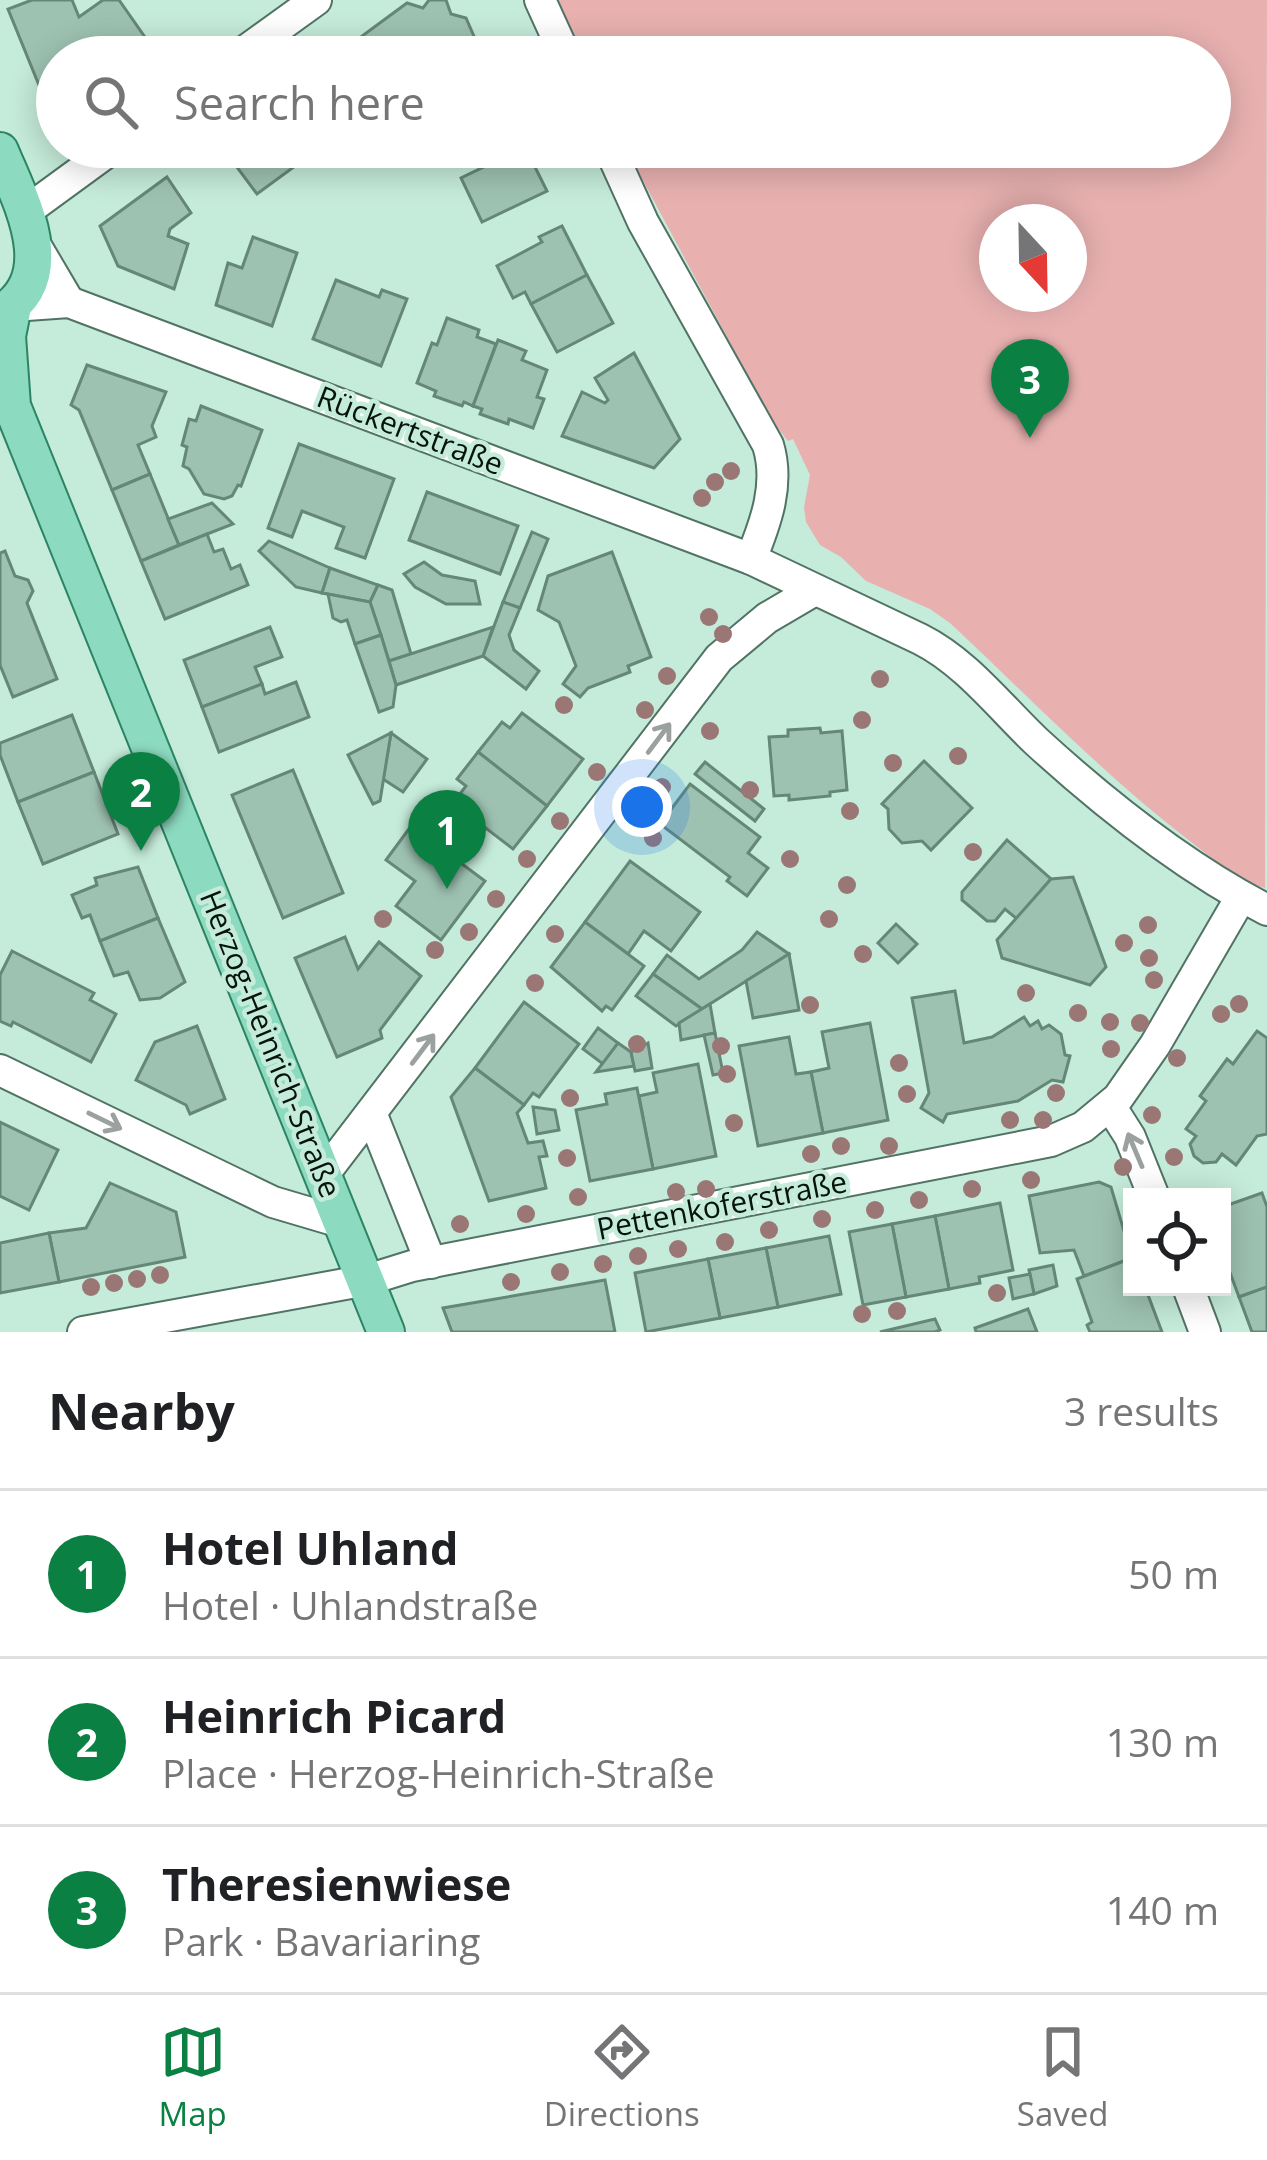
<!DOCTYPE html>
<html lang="en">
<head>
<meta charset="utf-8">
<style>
  :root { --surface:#fff; --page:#f6f6f6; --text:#202124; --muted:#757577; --line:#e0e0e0; --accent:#0b8043 }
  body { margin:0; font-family:"Open Sans",sans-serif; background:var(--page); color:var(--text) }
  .controls { position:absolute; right:36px; bottom:36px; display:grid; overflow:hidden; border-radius:0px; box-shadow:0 6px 30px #0003 }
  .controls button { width:108px; height:108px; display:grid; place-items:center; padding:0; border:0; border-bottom:3px solid var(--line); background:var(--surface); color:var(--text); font:60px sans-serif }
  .compass { position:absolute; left:979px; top:204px; width:108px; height:108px; border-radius:50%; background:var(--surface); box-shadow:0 6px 30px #0003; rotate:158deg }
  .you { position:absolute; left:642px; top:807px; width:42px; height:42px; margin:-30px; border:9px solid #fff; border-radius:50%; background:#1a73e8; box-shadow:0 0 0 18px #1a73e833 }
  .badge { display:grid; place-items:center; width:78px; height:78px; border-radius:50%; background:var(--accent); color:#fff; font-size:39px; font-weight:700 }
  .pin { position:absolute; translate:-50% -99px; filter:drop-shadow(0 3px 6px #0008) }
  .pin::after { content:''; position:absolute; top:63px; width:42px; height:36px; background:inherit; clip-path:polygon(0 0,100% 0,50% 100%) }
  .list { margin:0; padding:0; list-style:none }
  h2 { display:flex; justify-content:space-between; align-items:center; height:156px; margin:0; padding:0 48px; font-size:51px }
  h2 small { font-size:39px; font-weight:400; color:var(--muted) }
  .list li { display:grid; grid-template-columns:78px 1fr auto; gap:36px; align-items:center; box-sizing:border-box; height:168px; padding:0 48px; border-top:3px solid var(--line) }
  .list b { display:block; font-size:45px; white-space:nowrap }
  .list p { margin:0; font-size:39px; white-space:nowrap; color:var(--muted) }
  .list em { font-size:39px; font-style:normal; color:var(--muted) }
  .icon { flex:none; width:66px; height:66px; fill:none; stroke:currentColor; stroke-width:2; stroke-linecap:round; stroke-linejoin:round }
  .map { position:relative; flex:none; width:1267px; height:1332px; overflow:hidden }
  .search { position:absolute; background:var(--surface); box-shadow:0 6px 30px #0003; left:36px; right:36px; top:36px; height:132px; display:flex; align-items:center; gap:30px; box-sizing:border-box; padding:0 42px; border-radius:66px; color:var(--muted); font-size:45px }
  .sheet { height:660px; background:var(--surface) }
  nav { display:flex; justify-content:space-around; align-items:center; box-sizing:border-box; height:168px; border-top:3px solid var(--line); background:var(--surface); font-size:33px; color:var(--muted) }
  nav a { display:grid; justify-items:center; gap:6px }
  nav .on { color:var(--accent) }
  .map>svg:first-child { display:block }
  .green { fill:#e8b1b0; fill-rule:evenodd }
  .building { fill:#9ec2b2; stroke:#658778; stroke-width:3 }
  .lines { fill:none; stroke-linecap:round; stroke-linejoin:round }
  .minor-casing { stroke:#517364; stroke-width:34 }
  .major-casing { stroke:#2c8465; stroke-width:40 }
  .minor { stroke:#fff; stroke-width:30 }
  .major { stroke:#8cdabf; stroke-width:36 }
  .tree { fill:#9a7775 }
  .oneway { stroke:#9ba19f }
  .labels { text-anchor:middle; stroke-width:9; stroke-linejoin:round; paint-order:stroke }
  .street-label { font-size:30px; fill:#06130e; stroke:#c5ebda }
</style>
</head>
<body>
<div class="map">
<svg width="1267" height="1332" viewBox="0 0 1267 1332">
  <rect width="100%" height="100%" fill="#c5ebda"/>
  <!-- green -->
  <path class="green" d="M 556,0 L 1267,0 L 1265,888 C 1235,880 1210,856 1186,838 C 1102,773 1028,696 950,623 L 930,609 L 866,581 L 841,557 L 820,545 L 806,522 L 804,507 L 810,475 L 793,439 L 788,441 L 772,421 L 625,147 L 1210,147 L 1210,57 L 582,57 ZM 997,222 L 1069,222 L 1069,294 L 997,294 Z"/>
  <!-- building -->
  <g class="building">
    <polygon points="32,0 72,0 79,17 103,0 119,0 149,43 131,57 57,57 56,113 45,100 8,9"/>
    <polygon points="429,0 446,0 451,14 466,18 483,57 370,57 358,39 407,3 423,8"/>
    <polygon points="222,147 297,147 306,158 257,194"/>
    <polygon points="525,147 547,191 482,222 461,178"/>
    <polygon points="167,177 191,213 170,229 168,236 188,244 174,289 118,266 100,226"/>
    <polygon points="562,226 587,275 531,304 525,292 513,298 497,266 542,242 539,237"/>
    <polygon points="253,237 297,253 272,326 216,305 228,263 242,268"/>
    <polygon points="587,275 613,323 557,352 531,304"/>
    <polygon points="336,280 379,297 382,290 407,299 381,366 313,339"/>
    <polygon points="447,318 479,330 477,337 496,344 473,406 464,402 462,406 434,396 436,391 417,383 432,343 437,345"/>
    <polygon points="498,340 526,351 522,360 547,370 537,397 544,399 533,428 509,419 508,424 480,414 482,409 473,406"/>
    <polygon points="634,353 680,439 654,468 562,436 582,392 605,403 608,400 595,378"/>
    <polygon points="87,365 166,392 152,426 156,437 138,445 150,474 112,490 79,410 71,405"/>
    <polygon points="201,406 262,430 241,486 238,485 232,496 224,499 204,494 189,469 183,466 187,447 182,445 189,419 196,421"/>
    <polygon points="299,444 394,479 365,558 336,548 344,527 302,511 292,537 268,528"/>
    <polygon points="150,474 179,545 141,561 112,490"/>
    <polygon points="427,492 518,526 500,574 409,540"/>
    <polygon points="212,503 233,524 179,545 168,519"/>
    <polygon points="532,532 548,539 520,608 503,602"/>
    <polygon points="207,534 214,552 223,549 231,569 240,565 248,585 165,619 141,561"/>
    <polygon points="269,541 330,568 322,593 296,587 259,551"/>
    <polygon points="5,551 15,576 28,580 33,591 27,603 57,679 13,697 0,665 0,553"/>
    <polygon points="612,552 651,657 628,666 630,672 588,688 580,697 563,684 576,666 559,622 538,610 548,576"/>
    <polygon points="424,562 442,575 475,581 480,604 446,604 415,587 404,574"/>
    <polygon points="330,568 378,585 370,602 322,593"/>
    <polygon points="378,585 392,590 411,654 389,661 370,602"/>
    <polygon points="328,594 370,602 381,635 355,644 347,620 341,622 333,618"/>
    <polygon points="503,602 520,608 509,635 514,650 539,671 526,689 483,656"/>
    <polygon points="270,627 282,657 255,667 262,684 202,707 184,660"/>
    <polygon points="493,627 483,656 396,685 389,661"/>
    <polygon points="381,635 396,685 393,707 379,712 355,644"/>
    <polygon points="296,682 309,717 219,752 202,707 262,684 265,694"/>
    <polygon points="522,713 583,759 547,806 478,752 502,722 510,728"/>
    <polygon points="72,715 94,772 18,802 0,755 0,743"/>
    <polygon points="820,728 821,733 842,731 847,790 830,792 830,796 789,800 789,795 774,796 769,737 788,736 788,730"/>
    <polygon points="391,733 427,759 403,792 383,779"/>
    <polygon points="391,733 380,801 373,804 348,755"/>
    <polygon points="478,752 547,806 513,849 453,803 466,786 457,779"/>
    <polygon points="924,761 972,808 931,850 922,841 902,843 889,829 888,809 882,804"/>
    <polygon points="705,762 764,809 755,821 695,774"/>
    <polygon points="293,770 343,893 283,918 232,795"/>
    <polygon points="94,772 118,834 43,864 18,802"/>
    <polygon points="690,784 760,837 748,853 768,868 747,896 727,881 730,877 660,824"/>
    <polygon points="411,826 485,881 441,940 396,906 415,881 386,860"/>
    <polygon points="1007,840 1051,879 1017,919 1005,909 995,921 987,921 962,900 962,892"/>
    <polygon points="630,861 700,912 671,951 644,931 628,954 585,922"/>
    <polygon points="138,867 158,918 100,941 90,915 82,918 72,895 97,885 95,878"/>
    <polygon points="1073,877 1106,967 1090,985 1002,958 997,940 1051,879"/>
    <polygon points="158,918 185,982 160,998 140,1000 128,972 114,976 100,941"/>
    <polygon points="585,922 644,966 612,1010 606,1006 602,1011 551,967"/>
    <polygon points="896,924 917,944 898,963 878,943"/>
    <polygon points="757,932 789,954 702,1009 653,974 667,955 699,979 742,950"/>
    <polygon points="345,937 358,969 379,942 421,976 380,1030 382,1038 337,1057 295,958"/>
    <polygon points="12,951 94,993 90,1000 116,1014 91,1062 13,1022 11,1026 0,1021 0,975"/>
    <polygon points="789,954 799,1010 753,1018 746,981"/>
    <polygon points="653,974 702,1009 676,1026 636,996"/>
    <polygon points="955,991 964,1043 992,1037 1024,1017 1030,1026 1038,1021 1042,1029 1049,1025 1061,1034 1065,1055 1070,1056 1063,1082 1052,1080 1018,1101 947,1114 943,1122 921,1108 929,1093 912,998"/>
    <polygon points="524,1002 579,1044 539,1097 533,1093 524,1105 475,1068"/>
    <polygon points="710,1004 715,1033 681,1040 679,1023"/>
    <polygon points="870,1023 888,1120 823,1133 811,1072 829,1068 822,1032"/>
    <polygon points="197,1026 225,1099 190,1114 186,1105 136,1080 155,1042"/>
    <polygon points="598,1028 618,1043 603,1064 583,1049"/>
    <polygon points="1257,1031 1267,1038 1267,1134 1257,1136 1236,1165 1222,1154 1216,1162 1203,1163 1194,1156 1190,1144 1196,1136 1186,1129 1206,1101 1200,1096 1227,1059 1233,1064"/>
    <polygon points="715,1033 723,1073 713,1075 704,1035"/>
    <polygon points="789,1037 796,1074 811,1072 823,1133 758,1146 739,1046"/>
    <polygon points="618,1043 631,1052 634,1066 596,1072"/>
    <polygon points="648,1043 652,1068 635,1071 631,1052"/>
    <polygon points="698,1064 716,1156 653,1169 639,1096 657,1092 653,1073"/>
    <polygon points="475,1068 524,1105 517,1113 528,1143 543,1141 547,1156 539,1157 546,1188 489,1201 451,1097"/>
    <polygon points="637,1088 653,1169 590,1181 576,1110 607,1104 605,1094"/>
    <polygon points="533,1107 555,1110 559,1130 537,1134"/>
    <polygon points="0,1122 58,1150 29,1210 0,1196"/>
    <polygon points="1099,1182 1111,1187 1132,1258 1084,1276 1074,1250 1040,1253 1029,1196"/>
    <polygon points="110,1183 176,1212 185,1257 59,1282 49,1233 86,1228"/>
    <polygon points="1262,1193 1267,1207 1267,1287 1239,1297 1222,1251 1222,1207"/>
    <polygon points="1000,1203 1013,1270 979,1277 980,1283 949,1289 935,1216"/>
    <polygon points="935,1216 949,1289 906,1297 892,1224"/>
    <polygon points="892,1224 906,1297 863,1305 849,1232"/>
    <polygon points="49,1233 59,1282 0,1293 0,1243"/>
    <polygon points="829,1236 841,1294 778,1307 766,1248"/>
    <polygon points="766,1248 778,1307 720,1318 708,1259"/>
    <polygon points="1132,1258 1132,1287 1145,1287 1162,1332 1090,1332 1087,1325 1092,1322 1077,1279"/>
    <polygon points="708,1259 720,1318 646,1332 635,1273"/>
    <polygon points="1053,1265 1057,1286 1034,1294 1029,1270"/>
    <polygon points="1030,1274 1034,1294 1013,1299 1009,1278"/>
    <polygon points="605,1280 615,1332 452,1332 443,1308"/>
    <polygon points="1267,1287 1267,1332 1252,1332 1239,1297"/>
    <polygon points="1028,1309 1037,1332 976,1332 975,1328"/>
    <polygon points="935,1319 940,1330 935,1332 880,1332"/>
  </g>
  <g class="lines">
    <defs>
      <g id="minor">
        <polyline points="540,0 566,57"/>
        <polyline points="237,57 316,0"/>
        <path d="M 609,147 L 643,222 L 768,445 C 780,484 766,522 751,559"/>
        <polyline points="25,212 114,147"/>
        <polyline points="36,246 69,302"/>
        <path d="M 13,306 L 69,302 L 751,559 L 920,639 C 966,662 1000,707 1037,742 C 1106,805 1184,867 1267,910"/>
        <polyline points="0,1070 273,1202 344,1223"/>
        <polyline points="1111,1107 1130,1137 1154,1197"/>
        <polyline points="372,1115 431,1263"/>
        <polyline points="324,1174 719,658 767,618 813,591"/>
        <polyline points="1188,1287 1205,1332"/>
        <polyline points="83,1332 367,1280 412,1266 1051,1141 1083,1127 1118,1098 1155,1045 1241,897"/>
      </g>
      <g id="major">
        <path d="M 0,151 C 21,202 63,276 0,314"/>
        <polyline points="13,306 7,336 12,406 386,1332"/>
      </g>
    </defs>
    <!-- minor casing -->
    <use href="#minor" class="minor-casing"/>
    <!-- major casing -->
    <use href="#major" class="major-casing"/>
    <!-- minor -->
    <use href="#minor" class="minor"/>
    <!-- major -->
    <use href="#major" class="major"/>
  </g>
  <!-- trees -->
  <g class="tree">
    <circle cx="731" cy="471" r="9"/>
    <circle cx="715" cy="482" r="9"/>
    <circle cx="702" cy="498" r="9"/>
    <circle cx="709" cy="617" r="9"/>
    <circle cx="723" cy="634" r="9"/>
    <circle cx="667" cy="676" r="9"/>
    <circle cx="880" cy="679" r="9"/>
    <circle cx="564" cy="705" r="9"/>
    <circle cx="645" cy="710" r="9"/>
    <circle cx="862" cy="720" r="9"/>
    <circle cx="710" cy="731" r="9"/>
    <circle cx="958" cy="756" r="9"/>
    <circle cx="893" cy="763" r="9"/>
    <circle cx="597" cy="772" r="9"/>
    <circle cx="662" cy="787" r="9"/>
    <circle cx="750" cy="790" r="9"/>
    <circle cx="850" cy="811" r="9"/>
    <circle cx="560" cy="821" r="9"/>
    <circle cx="653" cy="838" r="9"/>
    <circle cx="973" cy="852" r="9"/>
    <circle cx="527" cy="859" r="9"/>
    <circle cx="790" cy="859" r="9"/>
    <circle cx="847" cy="885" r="9"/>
    <circle cx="496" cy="899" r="9"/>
    <circle cx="383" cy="919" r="9"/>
    <circle cx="829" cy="919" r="9"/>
    <circle cx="1148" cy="925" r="9"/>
    <circle cx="469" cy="932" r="9"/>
    <circle cx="555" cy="934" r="9"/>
    <circle cx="1124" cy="943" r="9"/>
    <circle cx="435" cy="950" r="9"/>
    <circle cx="863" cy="954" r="9"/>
    <circle cx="1149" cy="958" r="9"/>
    <circle cx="1154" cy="980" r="9"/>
    <circle cx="535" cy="983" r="9"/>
    <circle cx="1026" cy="993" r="9"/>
    <circle cx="1239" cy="1004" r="9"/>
    <circle cx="810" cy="1005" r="9"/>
    <circle cx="1078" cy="1013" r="9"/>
    <circle cx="1221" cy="1014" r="9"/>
    <circle cx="1110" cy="1022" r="9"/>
    <circle cx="1140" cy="1023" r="9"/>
    <circle cx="637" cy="1044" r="9"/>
    <circle cx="721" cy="1046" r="9"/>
    <circle cx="1111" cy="1049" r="9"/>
    <circle cx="1177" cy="1058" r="9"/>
    <circle cx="899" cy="1063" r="9"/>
    <circle cx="727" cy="1074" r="9"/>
    <circle cx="1056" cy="1093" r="9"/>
    <circle cx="907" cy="1094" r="9"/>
    <circle cx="570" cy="1098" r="9"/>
    <circle cx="1152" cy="1115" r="9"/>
    <circle cx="1010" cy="1120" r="9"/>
    <circle cx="1043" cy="1120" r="9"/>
    <circle cx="734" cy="1123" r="9"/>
    <circle cx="841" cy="1146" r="9"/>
    <circle cx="889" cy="1146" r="9"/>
    <circle cx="811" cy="1154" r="9"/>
    <circle cx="1174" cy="1157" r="9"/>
    <circle cx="567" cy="1158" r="9"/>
    <circle cx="1123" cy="1167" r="9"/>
    <circle cx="1031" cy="1180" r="9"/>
    <circle cx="706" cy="1189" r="9"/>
    <circle cx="972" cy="1189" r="9"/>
    <circle cx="676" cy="1192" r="9"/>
    <circle cx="578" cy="1197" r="9"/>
    <circle cx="919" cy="1200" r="9"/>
    <circle cx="875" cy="1210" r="9"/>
    <circle cx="526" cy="1214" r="9"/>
    <circle cx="822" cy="1219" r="9"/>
    <circle cx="460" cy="1224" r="9"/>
    <circle cx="769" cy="1230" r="9"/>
    <circle cx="725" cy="1242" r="9"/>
    <circle cx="678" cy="1249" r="9"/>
    <circle cx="638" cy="1256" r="9"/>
    <circle cx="603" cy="1264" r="9"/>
    <circle cx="560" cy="1272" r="9"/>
    <circle cx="160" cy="1275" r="9"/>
    <circle cx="137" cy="1279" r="9"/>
    <circle cx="511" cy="1282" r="9"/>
    <circle cx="114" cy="1283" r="9"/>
    <circle cx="91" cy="1287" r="9"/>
    <circle cx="997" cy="1293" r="9"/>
    <circle cx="897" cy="1311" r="9"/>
    <circle cx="862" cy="1314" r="9"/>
  </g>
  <!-- one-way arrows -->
  <defs><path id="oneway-shaft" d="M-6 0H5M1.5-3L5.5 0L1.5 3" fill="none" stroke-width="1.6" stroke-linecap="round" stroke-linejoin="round" transform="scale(3)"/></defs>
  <g class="oneway">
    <use href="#oneway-shaft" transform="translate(659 738) rotate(-53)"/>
    <use href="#oneway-shaft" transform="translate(423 1049) rotate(-53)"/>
    <use href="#oneway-shaft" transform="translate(105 1121) rotate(26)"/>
    <use href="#oneway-shaft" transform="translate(1135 1150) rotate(-113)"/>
  </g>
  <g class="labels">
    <!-- street labels -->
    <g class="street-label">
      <text transform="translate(410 431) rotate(21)" y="10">Rückertstraße</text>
      <text transform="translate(270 1044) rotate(68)" y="10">Herzog-Heinrich-Straße</text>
      <text transform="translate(722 1206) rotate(-11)" y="10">Pettenkoferstraße</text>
    </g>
  </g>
</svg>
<div class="controls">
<button><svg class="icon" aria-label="locate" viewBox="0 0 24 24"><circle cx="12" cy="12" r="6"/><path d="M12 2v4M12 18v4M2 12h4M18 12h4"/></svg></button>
</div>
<svg class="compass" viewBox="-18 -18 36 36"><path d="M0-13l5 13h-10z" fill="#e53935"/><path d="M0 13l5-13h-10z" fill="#757577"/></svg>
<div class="you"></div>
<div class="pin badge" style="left:447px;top:889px">1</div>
<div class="pin badge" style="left:141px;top:851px">2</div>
<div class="pin badge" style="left:1030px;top:438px">3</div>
<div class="search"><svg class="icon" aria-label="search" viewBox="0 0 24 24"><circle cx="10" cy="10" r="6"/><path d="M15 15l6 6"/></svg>Search here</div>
</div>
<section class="sheet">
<h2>Nearby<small>3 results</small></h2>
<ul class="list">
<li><span class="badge">1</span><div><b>Hotel Uhland</b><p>Hotel · Uhlandstraße</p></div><em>50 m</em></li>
<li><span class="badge">2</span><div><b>Heinrich Picard</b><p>Place · Herzog-Heinrich-Straße</p></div><em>130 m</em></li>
<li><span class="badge">3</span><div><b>Theresienwiese</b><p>Park · Bavariaring</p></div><em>140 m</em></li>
</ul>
</section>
<nav>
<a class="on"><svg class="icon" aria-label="map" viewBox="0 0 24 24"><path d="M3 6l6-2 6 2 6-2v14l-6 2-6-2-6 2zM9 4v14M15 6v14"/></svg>Map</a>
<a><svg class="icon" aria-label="directions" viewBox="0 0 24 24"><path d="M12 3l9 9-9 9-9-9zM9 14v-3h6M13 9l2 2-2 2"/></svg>Directions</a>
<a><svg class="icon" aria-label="saved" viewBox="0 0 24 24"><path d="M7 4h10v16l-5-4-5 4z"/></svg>Saved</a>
</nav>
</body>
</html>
